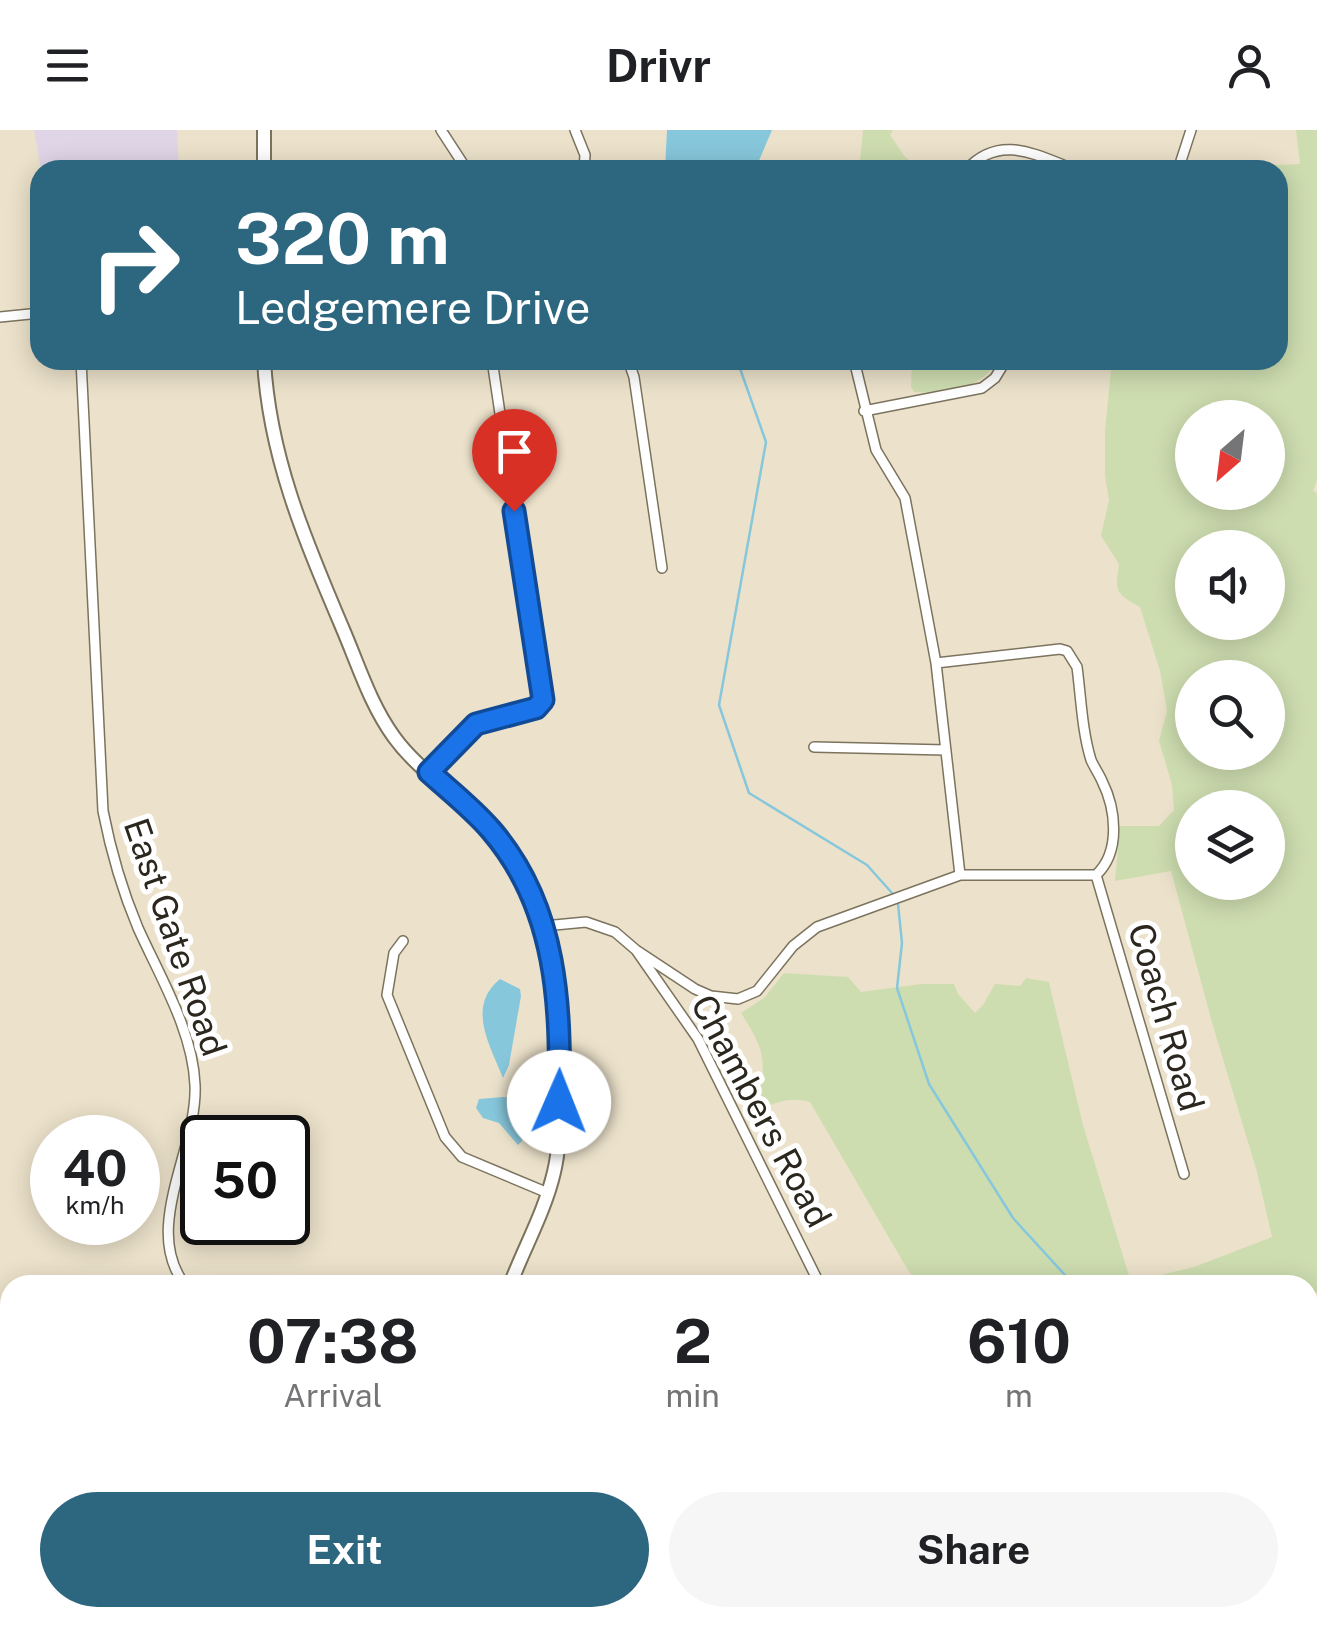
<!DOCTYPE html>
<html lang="en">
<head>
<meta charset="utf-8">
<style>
	body { margin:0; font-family:"Public Sans",sans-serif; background:#f6f6f6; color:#202124; height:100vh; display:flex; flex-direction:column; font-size:38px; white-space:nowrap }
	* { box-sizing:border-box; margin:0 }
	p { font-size:32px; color:#757577 }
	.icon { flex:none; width:55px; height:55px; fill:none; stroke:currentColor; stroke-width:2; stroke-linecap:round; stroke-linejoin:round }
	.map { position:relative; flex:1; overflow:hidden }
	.side { position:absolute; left:0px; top:1145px; width:1318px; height:352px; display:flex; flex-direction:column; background:#fff; border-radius:30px 30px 0 0; box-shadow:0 5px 25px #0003 }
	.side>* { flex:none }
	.banner { position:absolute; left:30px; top:30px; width:1258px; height:210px; border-radius:30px; box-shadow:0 5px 25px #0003; background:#2d667f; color:#fff; overflow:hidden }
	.needle { width:65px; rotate:208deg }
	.fabs { position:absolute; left:1175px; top:270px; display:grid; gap:20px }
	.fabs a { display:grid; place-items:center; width:110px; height:110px; border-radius:50%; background:#fff; box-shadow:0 5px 25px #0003; font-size:50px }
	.speed { position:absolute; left:30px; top:985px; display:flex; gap:20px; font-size:50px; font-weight:700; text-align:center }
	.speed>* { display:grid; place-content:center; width:130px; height:130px; border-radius:50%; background:#fff; box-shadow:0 5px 25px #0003; line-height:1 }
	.speed small { font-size:25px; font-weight:400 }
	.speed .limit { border:5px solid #111; border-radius:15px; background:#fff; color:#111 }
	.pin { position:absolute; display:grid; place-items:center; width:85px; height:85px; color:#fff; margin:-102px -42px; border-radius:50% 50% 50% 0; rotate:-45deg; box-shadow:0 0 10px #0007 }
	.pin .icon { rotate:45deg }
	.me { position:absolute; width:110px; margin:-55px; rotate:1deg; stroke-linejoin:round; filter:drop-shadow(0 0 8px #0008) }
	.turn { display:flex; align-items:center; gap:35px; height:210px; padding:0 40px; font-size:45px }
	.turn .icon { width:130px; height:130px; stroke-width:2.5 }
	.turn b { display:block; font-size:70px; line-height:85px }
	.eta { display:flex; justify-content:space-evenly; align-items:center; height:170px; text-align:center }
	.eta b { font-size:60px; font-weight:700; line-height:70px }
	.action { display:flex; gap:20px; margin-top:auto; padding:20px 40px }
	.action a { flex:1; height:115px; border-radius:60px; background:#2d667f; color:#fff; font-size:40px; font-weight:700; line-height:115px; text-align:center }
	.action a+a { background:#f6f6f6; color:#202124 }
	header { display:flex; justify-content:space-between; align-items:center; height:130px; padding:0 40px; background:#fff; font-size:45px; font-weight:700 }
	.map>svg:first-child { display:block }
	.education { fill:#e0d4e7 }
	.green { fill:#ceddb0; fill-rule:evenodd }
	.water { fill:#87c7dc }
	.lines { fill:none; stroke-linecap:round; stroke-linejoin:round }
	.stream { stroke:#87c7dc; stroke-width:2.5 }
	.street-casing { stroke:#7c735e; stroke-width:12 }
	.secondary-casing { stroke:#7c735e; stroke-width:16 }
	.street { stroke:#fff; stroke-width:9 }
	.secondary { stroke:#fff; stroke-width:12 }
	.route-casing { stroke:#114b97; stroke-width:25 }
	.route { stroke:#1a73e8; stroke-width:18 }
	.labels { text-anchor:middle; stroke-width:10; stroke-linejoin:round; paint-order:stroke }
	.street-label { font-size:35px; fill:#2b271e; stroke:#fff }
</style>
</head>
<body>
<header><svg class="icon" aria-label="menu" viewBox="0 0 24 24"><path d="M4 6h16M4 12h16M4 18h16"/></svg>Drivr<svg class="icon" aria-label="person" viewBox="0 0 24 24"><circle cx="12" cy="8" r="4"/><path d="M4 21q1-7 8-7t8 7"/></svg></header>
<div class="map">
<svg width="1317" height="1496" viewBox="0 0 1317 1496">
	<rect width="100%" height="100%" fill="#ece2cb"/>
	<path class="education" d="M 34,0 L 177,0 L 179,40 L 41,40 Z"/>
	<path class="green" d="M 863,0 L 893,0 L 890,5 L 905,27 L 922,40 L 859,40 Z
		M 1296,0 L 1317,0 L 1317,350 L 1313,361 L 1317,363 L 1317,1162 L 1308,1166 L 1308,1155 L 920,1155 L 909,1142 L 810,972 C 789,966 775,973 756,981 C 766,932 768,925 741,883 L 765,867 L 784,843 L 848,847 L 861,862 L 921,854 L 954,854 L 958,864 L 975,883 L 983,875 L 995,854 L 1020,856 L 1026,848 L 1049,852 L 1083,995 L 1131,1152 L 1194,1137 L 1272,1107 L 1257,1042 L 1213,896 L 1171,741 L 1115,751 L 1120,696 L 1159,696 L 1174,680 L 1172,655 L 1159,611 L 1167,581 L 1160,541 L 1140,477 C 1115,463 1115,462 1119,434 L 1101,406 L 1109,370 L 1105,346 L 1105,300 L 1112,230 L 1278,230 L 1278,40 L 1253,40 L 1254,36 L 1300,34 ZM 1192,288 L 1268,288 L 1268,362 L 1192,362 ZM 1192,418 L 1268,418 L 1268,492 L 1192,492 ZM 1192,548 L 1268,548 L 1268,622 L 1192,622 ZM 1192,678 L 1268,678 L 1268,752 L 1192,752 Z
		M 912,230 L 998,230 C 982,259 945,264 914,262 L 911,257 Z
		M 1308,1375 L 1317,1388 L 1317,1496 L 1290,1496 L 1279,1488 L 1308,1488 Z"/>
	<path class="water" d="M 667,0 L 772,0 L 755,40 L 665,40 Z
		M 500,849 L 520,859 L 521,866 L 509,935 L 503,948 C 490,915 466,877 500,849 Z
		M 503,967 L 541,971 L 538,989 L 523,999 L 522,1011 L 518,1015 L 499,993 L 483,988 L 476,978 L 479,969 Z
		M 1317,1204 L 1317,1388 L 1308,1375 L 1308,1212 Z"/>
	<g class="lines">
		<path class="stream" d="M 737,230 L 766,312 L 719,575 L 749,663 L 867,735 L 892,763
			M 898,774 L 902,813 L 897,858 L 929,954 L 1013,1088 L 1074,1155"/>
		<g class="street-casing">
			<path id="street" d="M 441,0 L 467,40
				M 575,0 L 585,25 L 584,40
				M 966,40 C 1000,3 1036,25 1076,40
				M 1178,40 L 1191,0
				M 0,187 L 40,183
				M 81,230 L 103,681 C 111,722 122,760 138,798 C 160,847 193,901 195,955 C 198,1019 141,1098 185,1155
				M 628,230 L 634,247 L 662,438
				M 854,230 L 876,320 L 905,368 L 936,533 L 960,745
				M 864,281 L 982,258 L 995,248 L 1006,230
				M 936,533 L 1060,519 L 1067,521 L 1077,537 C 1081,567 1082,601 1091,630 C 1094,637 1099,644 1102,651 C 1116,679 1121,722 1096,745
				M 814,617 L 946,620
				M 429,642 L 476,594 L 536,578 L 543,570 L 492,230
				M 1096,745 L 1184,1044
				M 544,796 L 586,792 L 615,802 L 636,820 L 698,909 L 820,1155
				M 403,811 L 394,823 L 387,865 L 445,1007 L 462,1027 L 548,1063
				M 636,820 L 695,859 L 711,866 L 738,869 L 757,861 L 793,816 L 817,797 L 960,745 L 1096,745
				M 220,1488 L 222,1496
				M 319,1488 L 321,1496
				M 693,1488 L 693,1496
				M 1044,1488 L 1053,1496"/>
		</g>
		<g class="secondary-casing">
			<path id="secondary" d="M 264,0 L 264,40
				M 264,230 C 269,326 305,410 342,497 C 358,534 370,574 394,607 C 422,646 468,669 497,708 C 554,785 560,858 560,952 C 559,982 561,1013 554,1042 C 545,1081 524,1118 510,1155
				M 541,1488 L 543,1496"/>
		</g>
		<use href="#street" class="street"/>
		<use href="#secondary" class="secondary"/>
	</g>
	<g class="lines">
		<g class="route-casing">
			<path id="route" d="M 514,381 L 543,570 L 536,578 L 476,594 L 429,642 C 450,661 473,679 491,700 C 558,778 561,876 559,972"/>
		</g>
		<use href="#route" class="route"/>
	</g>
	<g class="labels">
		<g class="street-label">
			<text transform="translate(175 807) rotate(71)" y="12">East Gate Road</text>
			<text transform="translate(1166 887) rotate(74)" y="12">Coach Road</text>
			<text transform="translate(761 981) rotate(62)" y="12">Chambers Road</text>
		</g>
	</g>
</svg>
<div class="fabs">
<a><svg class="needle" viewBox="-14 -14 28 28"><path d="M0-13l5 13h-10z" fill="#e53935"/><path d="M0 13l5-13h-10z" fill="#757577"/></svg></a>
<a><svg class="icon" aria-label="sound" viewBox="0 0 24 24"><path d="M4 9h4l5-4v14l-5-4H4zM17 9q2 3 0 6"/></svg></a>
<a><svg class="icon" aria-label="search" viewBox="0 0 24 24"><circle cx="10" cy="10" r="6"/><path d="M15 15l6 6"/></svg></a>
<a><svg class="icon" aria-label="layers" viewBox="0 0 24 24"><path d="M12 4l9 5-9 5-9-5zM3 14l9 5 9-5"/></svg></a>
</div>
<div class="speed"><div>40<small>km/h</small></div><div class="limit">50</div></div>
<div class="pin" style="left:514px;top:381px;background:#d93025"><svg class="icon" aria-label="arrive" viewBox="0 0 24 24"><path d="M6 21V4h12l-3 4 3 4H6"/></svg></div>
<svg class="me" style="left:559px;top:972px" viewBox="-20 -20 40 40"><circle r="19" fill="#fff"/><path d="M0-13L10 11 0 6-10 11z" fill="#1a73e8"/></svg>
<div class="banner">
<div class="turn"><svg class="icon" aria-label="right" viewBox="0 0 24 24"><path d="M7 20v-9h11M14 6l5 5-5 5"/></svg><div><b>320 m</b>Ledgemere Drive</div></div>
</div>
<section class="side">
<div class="eta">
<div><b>07:38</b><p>Arrival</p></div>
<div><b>2</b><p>min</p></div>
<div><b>610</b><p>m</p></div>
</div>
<div class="action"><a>Exit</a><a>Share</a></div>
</section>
</div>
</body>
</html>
